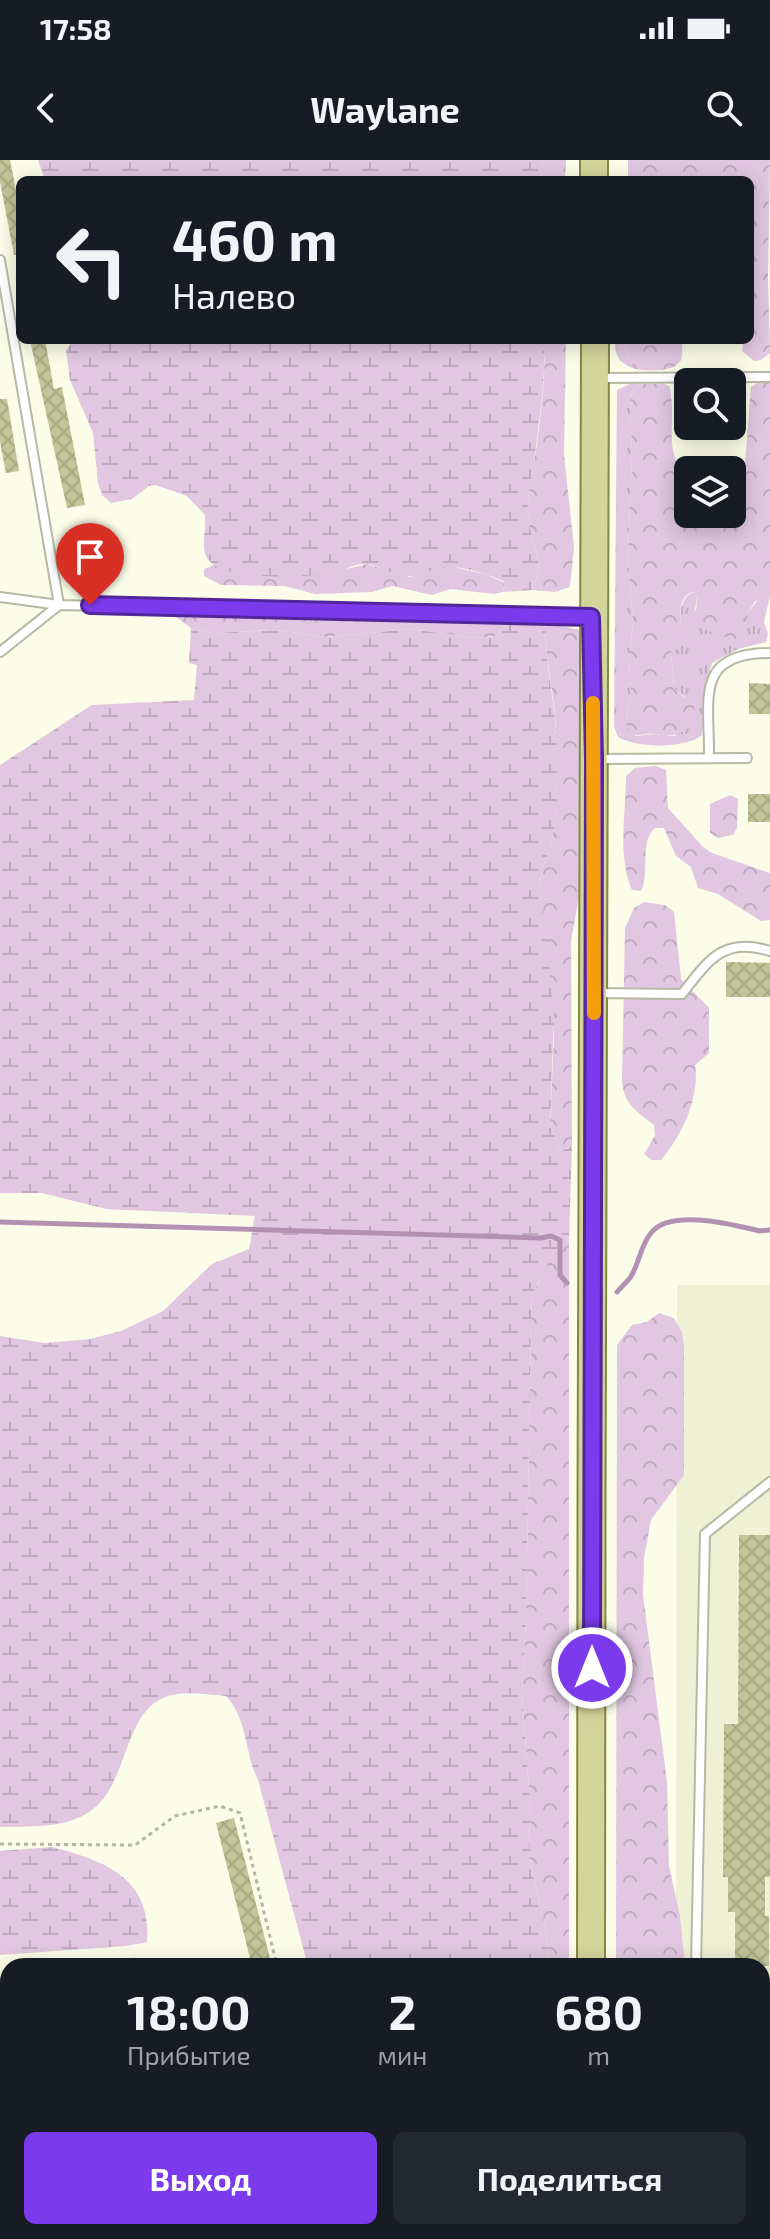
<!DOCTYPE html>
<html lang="ru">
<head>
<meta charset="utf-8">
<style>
	body { margin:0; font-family:"Exo 2",sans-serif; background:#242831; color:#f1f3f6; height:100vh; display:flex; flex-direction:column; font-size:30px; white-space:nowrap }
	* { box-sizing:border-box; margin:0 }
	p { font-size:26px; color:#9ea1a6 }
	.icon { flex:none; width:44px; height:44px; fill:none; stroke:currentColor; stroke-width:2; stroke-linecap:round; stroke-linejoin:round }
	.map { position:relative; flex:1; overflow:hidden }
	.side { position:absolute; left:0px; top:1798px; width:770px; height:282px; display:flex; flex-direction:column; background:#171b24; border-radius:24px 24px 0 0; box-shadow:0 4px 20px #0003 }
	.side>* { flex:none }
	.guide { position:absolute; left:16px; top:16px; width:738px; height:168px; border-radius:12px; box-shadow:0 4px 20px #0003; background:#171b24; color:#f1f3f6; overflow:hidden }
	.buttons { position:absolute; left:674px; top:208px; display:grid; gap:16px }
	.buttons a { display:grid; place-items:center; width:72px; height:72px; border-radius:12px; background:#171b24; box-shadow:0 4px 20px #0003; font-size:40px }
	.pin { position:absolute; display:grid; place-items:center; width:68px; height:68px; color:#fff; margin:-82px -34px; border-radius:50% 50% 50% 0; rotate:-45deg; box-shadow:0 0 8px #0007 }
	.pin .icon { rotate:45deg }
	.me { position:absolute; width:88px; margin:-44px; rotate:0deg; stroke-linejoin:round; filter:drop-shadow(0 0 6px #0008) }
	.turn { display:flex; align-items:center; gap:28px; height:168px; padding:0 24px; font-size:36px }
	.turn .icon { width:104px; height:104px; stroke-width:2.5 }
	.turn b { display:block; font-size:56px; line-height:68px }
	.eta { display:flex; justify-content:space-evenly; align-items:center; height:136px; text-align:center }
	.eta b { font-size:48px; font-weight:700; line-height:56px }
	.cta { display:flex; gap:16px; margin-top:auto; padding:16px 24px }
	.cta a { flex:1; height:92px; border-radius:12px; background:#7c3aed; color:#fff; font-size:32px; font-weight:700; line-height:92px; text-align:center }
	.cta a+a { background:#242831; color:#f1f3f6 }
	.status { display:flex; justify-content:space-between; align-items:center; height:56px; padding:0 40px; background:#171b24; direction:ltr }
	.status svg { height:22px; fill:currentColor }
	header { display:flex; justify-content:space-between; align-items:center; height:104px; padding:0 24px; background:#171b24; font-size:36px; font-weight:700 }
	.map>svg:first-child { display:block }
	.built { fill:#eff1d5 }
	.grass { fill:url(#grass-tufts) }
	.forest { fill:url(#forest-crowns); fill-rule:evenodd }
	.wetland { fill:url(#wetland-marsh) }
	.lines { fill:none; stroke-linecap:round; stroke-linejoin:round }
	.stream { stroke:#b291b2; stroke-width:5 }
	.building { fill:url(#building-cross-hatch) }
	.lane-casing { stroke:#b7b8a5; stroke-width:12 }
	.primary-casing { stroke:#858844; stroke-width:30 }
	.path { stroke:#b4b6a5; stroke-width:3; stroke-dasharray:4 4; stroke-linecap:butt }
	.lane { stroke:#fff; stroke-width:8 }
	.primary { stroke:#d3d69a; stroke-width:26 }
	.route-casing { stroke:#51269a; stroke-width:20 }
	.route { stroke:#7c3aed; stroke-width:14 }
	.slow { stroke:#f59e0b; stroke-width:14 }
</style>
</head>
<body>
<div class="status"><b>17:58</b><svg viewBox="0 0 49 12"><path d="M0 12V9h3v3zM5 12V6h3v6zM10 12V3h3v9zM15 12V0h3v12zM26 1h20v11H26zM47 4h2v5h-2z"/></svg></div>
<header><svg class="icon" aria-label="back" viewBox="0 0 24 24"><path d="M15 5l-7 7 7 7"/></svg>Waylane<svg class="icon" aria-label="search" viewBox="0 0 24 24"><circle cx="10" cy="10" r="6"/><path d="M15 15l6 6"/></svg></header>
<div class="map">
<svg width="770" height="2079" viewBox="0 0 770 2079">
	<defs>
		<pattern id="grass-tufts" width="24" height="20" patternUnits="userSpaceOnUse" patternTransform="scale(2)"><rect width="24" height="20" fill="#e1c7e1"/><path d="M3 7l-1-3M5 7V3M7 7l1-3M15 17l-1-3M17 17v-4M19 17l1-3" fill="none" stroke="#c1abc1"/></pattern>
		<pattern id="forest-crowns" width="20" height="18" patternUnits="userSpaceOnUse" patternTransform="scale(2)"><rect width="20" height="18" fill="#e1c7e1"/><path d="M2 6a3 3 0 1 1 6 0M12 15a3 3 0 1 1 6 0" fill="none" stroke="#c1abc1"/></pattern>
		<pattern id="wetland-marsh" width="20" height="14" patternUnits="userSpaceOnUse" patternTransform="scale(2)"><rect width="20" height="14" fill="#e1c7e1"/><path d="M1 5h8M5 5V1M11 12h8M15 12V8" fill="none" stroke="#c1abc1"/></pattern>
		<pattern id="building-cross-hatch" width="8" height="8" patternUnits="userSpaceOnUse" patternTransform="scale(2)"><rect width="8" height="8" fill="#c2c598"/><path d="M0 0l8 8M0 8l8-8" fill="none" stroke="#a7a983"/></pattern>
	</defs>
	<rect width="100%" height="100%" fill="#fbfde8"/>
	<path class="built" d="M 677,1125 L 770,1125 L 770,2079 L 675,2079 L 675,2072 L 762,2072 L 762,1806 L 676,1806 Z"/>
	<path class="grass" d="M 615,180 L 625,180 L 627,196 L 635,209 C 619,203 615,197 615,180 Z
		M 632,223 L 639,224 L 630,236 L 632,297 L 628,394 L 633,463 L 629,501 L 631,537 L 626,560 L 636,576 L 655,574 L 675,576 L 685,537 L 674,528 L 671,493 L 682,485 C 682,467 674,441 693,432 L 698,434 L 695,449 L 703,469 L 716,472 L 748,453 L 760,437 L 770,436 L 764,462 L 768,474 L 766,482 L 738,489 L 712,503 L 707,521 L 702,575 C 686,589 636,588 618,577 L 614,567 L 617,230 Z"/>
	<path class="forest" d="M 543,0 L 566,0 L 565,20 L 541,20 Z
		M 628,0 L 770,0 L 768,117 L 770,193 L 761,200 L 754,201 L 742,191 L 743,180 L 750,180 L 750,20 L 628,20 Z
		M 545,180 L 566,180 L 564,295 L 574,387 L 570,427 L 555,432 L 532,430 C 548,396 529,385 528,353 C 527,333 533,311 536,291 C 541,254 545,218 545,180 Z
		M 625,180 L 682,180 C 682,187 683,195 681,200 C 675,213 647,211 635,209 L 627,196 Z
		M 662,223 L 669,226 C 677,253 665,282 679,307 L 736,308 L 745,304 L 751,227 L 757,223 L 770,223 L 770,436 L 755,441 L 748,453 L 744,473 L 734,480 L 703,469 L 695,457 L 698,435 L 692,432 C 672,441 684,468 682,485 L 671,493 L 674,528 L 694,546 L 695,559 C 685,577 673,576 655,574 C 646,573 639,577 629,574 L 626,560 L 631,537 L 629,501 L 633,463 L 628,394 L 632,297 L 630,236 L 639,224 ZM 688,310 L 732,310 L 732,354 L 688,354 Z
		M 367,404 L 410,417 L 442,407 L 454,407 L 485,414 L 505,423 L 503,432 L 494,434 L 450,429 L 432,435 L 392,426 L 372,432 L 315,434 L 285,426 L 221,425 L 204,416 L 204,409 L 214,405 L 235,412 L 325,414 Z
		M 173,455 L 508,463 L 496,476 L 475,478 L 411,469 L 326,477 L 277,470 L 212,473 L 191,468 Z
		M 546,463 L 581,470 L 582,720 L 571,781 L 572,986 L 561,991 L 550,965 L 554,876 L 540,722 C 542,705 550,692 553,675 C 558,642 556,608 556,575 C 556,537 544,501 546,463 Z
		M 656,606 L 666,610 L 668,648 L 703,687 L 712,693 L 770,713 L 770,760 L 761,761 L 718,734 L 698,728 L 691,707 L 676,696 L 664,668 L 655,668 C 638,684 651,711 641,731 L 632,730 C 617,696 626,652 626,616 L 635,608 Z
		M 730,635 L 738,639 L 737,668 L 733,675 L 718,678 L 710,673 L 710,644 Z
		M 644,742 L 665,745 L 674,752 L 681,819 L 709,848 L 709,893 L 695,905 C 700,937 682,976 661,1000 L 652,1000 L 644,994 L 655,975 L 654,965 C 637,951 625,946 622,922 L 625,768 L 634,748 Z
		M 569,1078 L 569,1806 L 550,1806 L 545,1767 L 530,1700 L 529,1630 L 522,1532 L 526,1458 L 531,1161 L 532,1135 L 552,1094 Z
		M 659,1153 L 674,1158 L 682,1172 L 684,1188 L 684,1315 L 651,1360 L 644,1398 L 643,1435 L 667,1622 L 669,1706 L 680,1756 L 685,1806 L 616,1806 L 617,1185 L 632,1165 L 647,1162 Z
		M 612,2072 L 657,2072 L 656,2079 L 611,2079 Z"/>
	<path class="wetland" d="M 38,0 L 543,0 L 541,20 L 45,20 Z
		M 74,180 L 545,180 C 545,222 539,262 534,303 C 532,319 527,337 528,353 C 529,385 548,396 532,430 L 503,432 L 505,422 C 487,414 459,404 440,408 C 428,411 416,418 404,416 C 389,414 377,403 362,404 C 352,405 343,411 333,413 C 307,417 222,423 207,398 C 200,385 207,369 205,355 L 187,336 L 156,325 L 149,326 L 132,339 L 111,343 L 102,335 L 98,323 L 93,273 L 70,220 L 66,190 Z
		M 508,463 L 546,463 C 544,501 555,537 556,575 C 557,608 558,642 553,675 C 550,692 542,705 540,722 L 554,853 L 550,965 L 561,991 L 572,986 L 569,1078 L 552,1094 L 532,1135 L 531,1161 L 526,1458 L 522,1532 L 529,1630 L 530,1700 L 545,1767 L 550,1806 L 308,1806 L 258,1620 C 245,1594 247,1557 226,1536 C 207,1535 184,1530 165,1537 C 122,1554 129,1626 89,1652 C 64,1669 29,1666 0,1667 L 0,1176 L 45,1183 L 90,1179 L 121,1171 L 163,1151 L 212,1104 L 249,1089 L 255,1056 L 106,1049 L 42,1033 L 0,1033 L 0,605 L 92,545 L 194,540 L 197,505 L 189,503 L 191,468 L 212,473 L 277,470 L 326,477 L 411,469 L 475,478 L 496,476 Z
		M 52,1687 C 105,1701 152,1718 147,1782 L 126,1786 L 0,1795 L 0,1691 Z
		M 380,2072 L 539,2072 L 538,2079 L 382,2079 Z"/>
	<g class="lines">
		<path class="stream" d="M 0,1062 L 541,1078 L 551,1076 L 560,1080 L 560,1115 L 567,1123
			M 617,1132 C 621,1127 626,1123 630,1118 C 639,1105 640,1086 651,1073 C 670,1048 734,1065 760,1071 L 770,1070"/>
	</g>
	<path class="building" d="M 0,0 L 10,0 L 20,50 L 20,95 L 14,95 L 0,22 Z
		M 30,180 L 45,180 L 54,229 L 62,227 L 85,345 L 67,348 Z
		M 0,239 L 7,239 L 19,311 L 6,313 L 0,282 Z
		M 80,395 L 83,414 L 69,417 L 66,398 Z
		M 749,523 L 770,524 L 770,554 L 749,554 Z
		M 748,634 L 770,634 L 770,662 L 748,662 Z
		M 726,802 L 770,803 L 770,837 L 726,837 Z
		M 739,1375 L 770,1375 L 770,1717 L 765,1717 L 765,1756 L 769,1756 L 769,1806 L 735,1806 L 735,1752 L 728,1752 L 728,1717 L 723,1717 L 724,1564 L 738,1564 Z
		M 234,1658 L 272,1806 L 252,1806 L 216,1663 Z"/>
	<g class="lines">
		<g class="lane-casing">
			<path id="lane" d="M 0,100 L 59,445 L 0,437
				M 599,218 L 770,217
				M 0,492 L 59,445 L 591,457
				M 709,598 C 710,540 693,493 770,493
				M 598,599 L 747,598
				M 594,833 L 682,834 C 708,801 723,776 770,791
				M 696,1806 L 705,1374 L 770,1322
				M 762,1877 L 770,1877
				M 762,1967 L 770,1968"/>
		</g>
		<g class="primary-casing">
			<path id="primary" d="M 594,20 L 594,0
				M 591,1806 C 592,1264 591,722 595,180
				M 591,2079 L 591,2072"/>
		</g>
		<path class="path" d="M 0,1684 L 135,1685 L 175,1656 L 220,1646 L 240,1653 L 277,1806
			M 86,1806 L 135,1799
			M 0,1819 L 8,1818
			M 342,2072 L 343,2079"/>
		<use href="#lane" class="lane"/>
		<use href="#primary" class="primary"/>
	</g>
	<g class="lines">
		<g class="route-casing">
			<path id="route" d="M 90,445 L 591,457 L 594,599 L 592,1508"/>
		</g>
		<use href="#route" class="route"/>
		<path class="slow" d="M 593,543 L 594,853"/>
	</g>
</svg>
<div class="buttons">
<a><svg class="icon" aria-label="search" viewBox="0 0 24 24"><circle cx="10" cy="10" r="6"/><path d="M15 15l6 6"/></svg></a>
<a><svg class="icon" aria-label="layers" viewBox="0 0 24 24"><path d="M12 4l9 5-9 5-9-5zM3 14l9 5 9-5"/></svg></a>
</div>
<div class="pin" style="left:90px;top:445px;background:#d93025"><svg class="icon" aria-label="arrive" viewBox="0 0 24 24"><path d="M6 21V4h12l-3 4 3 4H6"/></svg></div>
<svg class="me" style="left:592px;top:1508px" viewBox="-20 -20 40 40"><circle r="17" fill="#7c3aed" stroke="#fff" stroke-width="3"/><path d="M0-11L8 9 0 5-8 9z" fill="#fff"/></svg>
<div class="guide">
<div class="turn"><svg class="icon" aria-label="left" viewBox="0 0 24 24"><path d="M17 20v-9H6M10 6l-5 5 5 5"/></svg><div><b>460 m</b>Налево</div></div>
</div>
<section class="side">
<div class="eta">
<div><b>18:00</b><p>Прибытие</p></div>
<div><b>2</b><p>мин</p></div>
<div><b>680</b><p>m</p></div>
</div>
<div class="cta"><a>Выход</a><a>Поделиться</a></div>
</section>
</div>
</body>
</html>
